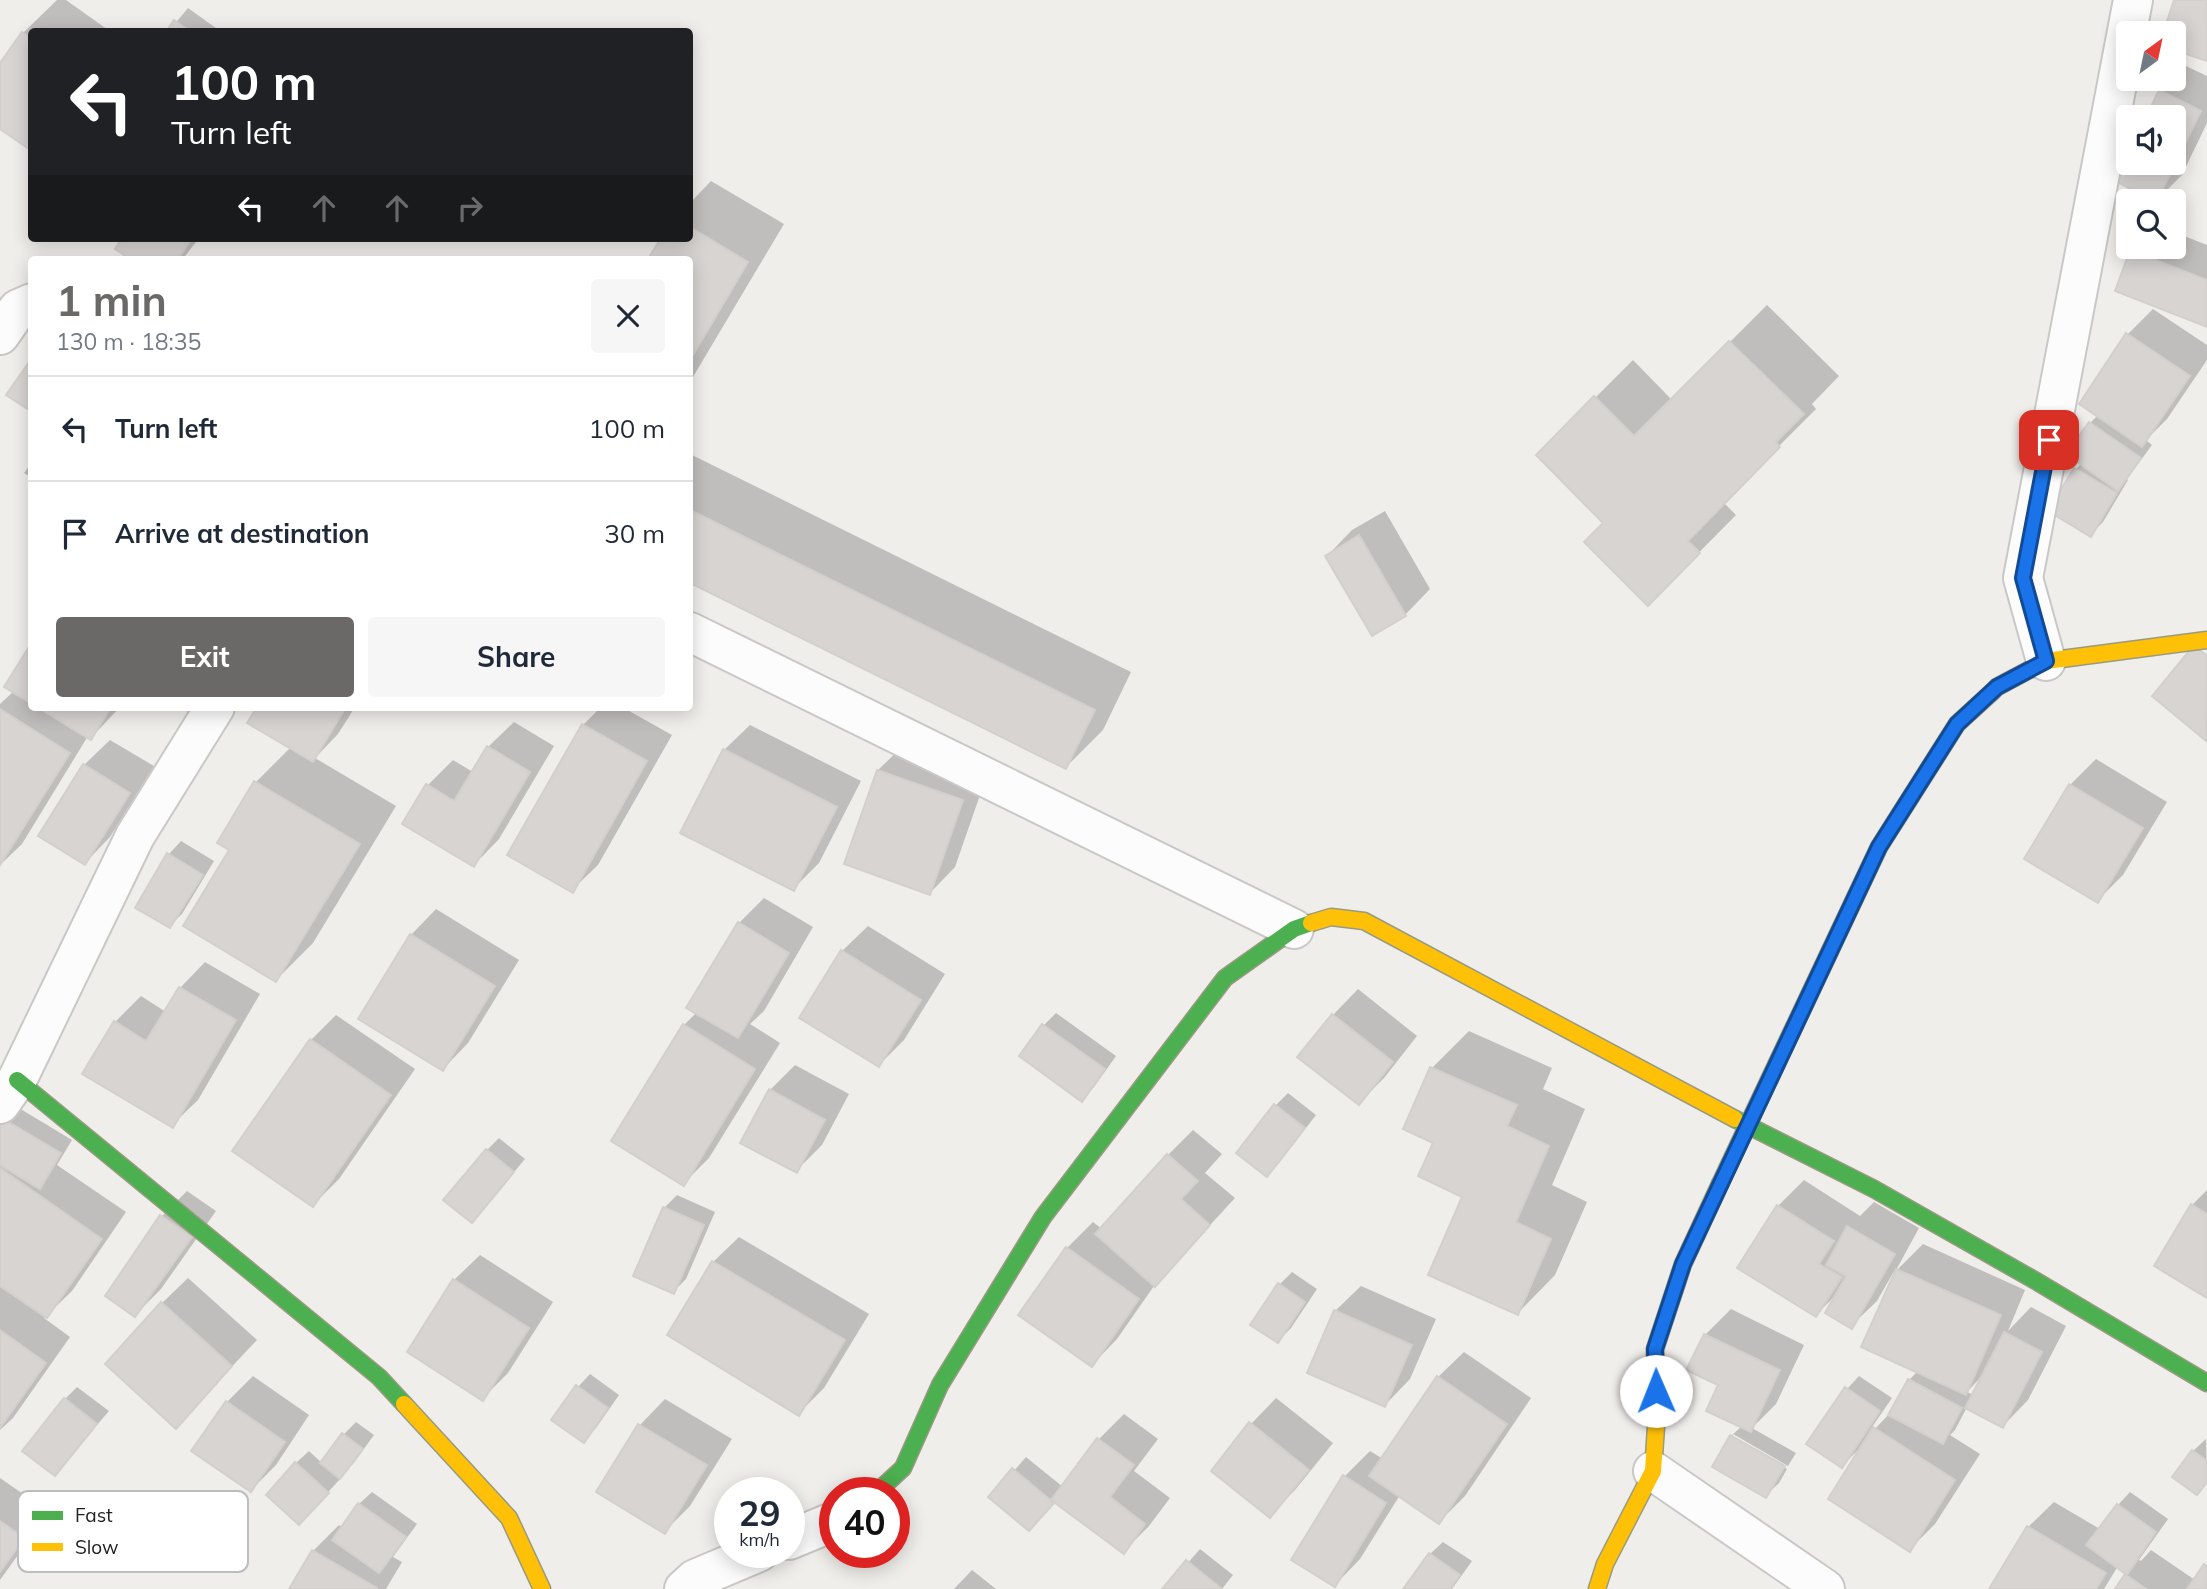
<!DOCTYPE html>
<html lang="en">
<head>
<meta charset="utf-8">
<style>
	body { margin:0; font-family:Mulish,sans-serif; background:#f6f6f7; color:#1f2937; height:100vh; display:flex; flex-direction:column; font-size:26px; white-space:nowrap }
	* { box-sizing:border-box; margin:0 }
	p { font-size:23px; color:#747a83 }
	.icon { flex:none; width:38px; height:38px; fill:none; stroke:currentColor; stroke-width:2; stroke-linecap:round; stroke-linejoin:round }
	.map { position:relative; flex:1; overflow:hidden }
	.details { position:absolute; left:28px; top:256px; width:665px; height:455px; display:flex; flex-direction:column; background:#fff; border-radius:7px; box-shadow:0 4px 18px #0003 }
	.details>* { flex:none }
	.hud { position:absolute; left:28px; top:28px; width:665px; height:214px; border-radius:7px; box-shadow:0 4px 18px #0003; background:#202124; color:#fff; overflow:hidden }
	.needle { width:46px; rotate:33deg }
	.buttons { position:absolute; left:2116px; top:21px; display:grid; gap:14px }
	.buttons a { display:grid; place-items:center; width:70px; height:70px; border-radius:7px; background:#fff; box-shadow:0 4px 18px #0003; font-size:35px }
	.speed { position:absolute; left:714px; top:1477px; display:flex; gap:14px; font-size:35px; font-weight:700; text-align:center }
	.speed>* { display:grid; place-content:center; width:91px; height:91px; border-radius:50%; background:#fff; box-shadow:0 4px 18px #0003; line-height:1 }
	.speed small { font-size:18px; font-weight:400 }
	.speed .limit { border:10px solid #d22; background:#fff; color:#111 }
	.pin { position:absolute; display:grid; place-items:center; width:60px; height:60px; color:#fff; margin:-30px; border-radius:14px; box-shadow:0 4px 10px #0006 }
	.me { position:absolute; width:77px; margin:-38px; rotate:359deg; stroke-linejoin:round; filter:drop-shadow(0 0 5px #0008) }
	.turn { display:flex; align-items:center; gap:24px; height:147px; padding:0 28px; font-size:32px }
	.turn .icon { width:91px; height:91px; stroke-width:2.5 }
	.turn b { display:block; font-size:49px; line-height:60px }
	.lanes { display:flex; align-items:center; height:66px; padding:0 28px; background:#0003; justify-content:center; gap:35px; direction:ltr }
	.lanes .off { opacity:.35 }
	.round { display:grid; place-items:center; flex:none; width:74px; height:74px; border-radius:7px; background:#f6f6f7 }
	.headline { display:flex; align-items:center; justify-content:space-between; height:119px; padding:0 28px }
	h1 { font-size:42px; font-weight:700; line-height:52px; color:#6a6968 }
	.cta { display:flex; gap:14px; margin-top:auto; padding:14px 28px }
	.cta a { flex:1; height:80px; border-radius:7px; background:#6a6968; color:#fff; font-size:28px; font-weight:700; line-height:80px; text-align:center }
	.cta a+a { background:#f6f6f7; color:#1f2937 }
	ul { padding:0; list-style:none }
	li { display:flex; align-items:center; gap:21px; height:105px; padding:0 28px; border-top:2px solid #e0e1e3 }
	li div { flex:1 }
	li b { display:block; font-size:26px }
	li em { font-style:normal }
	.map>svg:first-child { display:block }
	.shadow { fill:#0003; fill-rule:evenodd }
	.building { fill:#d7d4d2; stroke:#d3d0cc; stroke-width:2 }
	.lines { fill:none; stroke-linecap:round; stroke-linejoin:round }
	.street-casing { stroke:#c9c8c7; stroke-width:42 }
	.fast-casing { stroke:#999a82; stroke-width:19 }
	.slow-casing { stroke:#999a82; stroke-width:19 }
	.street { stroke:#fdfcfc; stroke-width:38 }
	.fast { stroke:#4caf50; stroke-width:16 }
	.slow { stroke:#ffc107; stroke-width:16 }
	.route-casing { stroke:#114b97; stroke-width:18 }
	.route { stroke:#1a73e8; stroke-width:12 }
	.key { fill:#fff; stroke:#bdbdbd; stroke-width:2 }
	.key-label { font-size:19px; fill:#222 }
</style>
</head>
<body>
<div class="map">
<svg width="2207" height="1589" viewBox="0 0 2207 1589">
	<rect width="100%" height="100%" fill="#f0eeeb"/>
	<path class="shadow" d="M 57,0 L 66,0 L 111,32 L 32,32 L 32,149 L 0,127 L 0,66 L 23,33 Z
		M 188,8 L 220,31 L 220,32 L 168,32 Z
		M 2186,66 L 2207,76 L 2207,123 L 2182,175 L 2157,200 L 2117,180 L 2128,158 L 2128,163 L 2174,163 L 2174,117 L 2148,117 L 2160,91 Z
		M 711,181 L 784,224 L 690,382 L 690,259 L 650,259 L 663,238 L 690,238 L 690,203 Z
		M 2174,232 L 2207,245 L 2207,325 L 2132,251 L 2136,247 L 2174,247 Z
		M 125,238 L 199,238 L 183,259 L 133,259 Z
		M 1767,305 L 1839,376 L 1812,404 L 1816,409 L 1723,502 L 1736,515 L 1648,604 L 1605,523 L 1538,455 L 1633,360 L 1672,400 Z
		M 2153,309 L 2207,345 L 2207,360 L 2167,419 L 2146,440 L 2152,445 L 2127,479 L 2128,480 L 2103,522 L 2091,534 L 2076,469 L 2082,463 L 2090,423 L 2098,415 L 2127,335 Z
		M 690,454 L 1131,672 L 1103,730 L 1066,767 L 690,581 Z
		M 32,462 L 32,478 L 24,473 Z
		M 1385,511 L 1430,589 L 1405,615 L 1327,556 L 1352,530 Z
		M 2207,635 L 2207,737 L 2206,739 Z
		M 32,645 L 32,707 L 120,707 L 91,738 L 88,736 L 22,844 L 0,865 L 0,704 L 14,691 Z
		M 259,707 L 355,707 L 338,734 L 315,758 L 396,806 L 313,943 L 276,980 L 231,850 L 219,843 L 256,782 L 291,747 Z
		M 601,707 L 622,707 L 672,735 L 598,865 L 572,890 L 583,725 Z
		M 514,722 L 554,746 L 499,839 L 474,865 L 428,785 L 453,760 L 473,772 L 488,747 Z
		M 750,725 L 861,781 L 819,863 L 793,889 L 724,750 Z
		M 110,740 L 154,766 L 110,837 L 85,863 L 84,765 Z
		M 904,745 L 987,775 L 955,867 L 930,893 L 846,863 L 878,770 Z
		M 2096,759 L 2167,802 L 2123,875 L 2097,901 L 2070,785 Z
		M 181,841 L 214,861 L 182,914 L 169,926 L 137,907 L 169,854 Z
		M 764,898 L 813,927 L 764,1011 L 750,1024 L 780,1043 L 709,1158 L 683,1184 L 684,1025 L 697,1012 L 739,923 Z
		M 436,909 L 519,960 L 468,1043 L 443,1069 L 411,935 Z
		M 868,926 L 945,974 L 904,1040 L 879,1065 L 842,951 Z
		M 205,962 L 260,994 L 198,1100 L 172,1125 L 115,1022 L 141,996 L 166,1012 L 180,988 Z
		M 1358,989 L 1417,1036 L 1384,1078 L 1359,1103 L 1333,1015 Z
		M 1056,1013 L 1116,1056 L 1094,1087 L 1082,1100 L 1044,1025 Z
		M 336,1015 L 415,1069 L 339,1179 L 313,1205 L 311,1040 Z
		M 1469,1031 L 1552,1068 L 1543,1089 L 1585,1109 L 1552,1185 L 1587,1202 L 1555,1275 L 1518,1313 L 1465,1196 L 1435,1142 L 1432,1068 Z
		M 795,1065 L 849,1094 L 822,1145 L 796,1171 L 770,1090 Z
		M 1288,1093 L 1316,1115 L 1279,1163 L 1266,1175 L 1238,1153 L 1276,1105 Z
		M 9,1102 L 72,1140 L 57,1165 L 126,1212 L 72,1291 L 44,1318 L 70,1337 L 13,1418 L 0,1430 L 0,1111 Z
		M 1193,1130 L 1222,1154 L 1205,1173 L 1235,1198 L 1154,1286 L 1117,1339 L 1092,1365 L 1020,1314 L 1067,1248 L 1093,1222 L 1102,1229 L 1168,1155 Z
		M 499,1138 L 525,1159 L 484,1208 L 487,1150 Z
		M 1804,1180 L 1860,1216 L 1874,1202 L 1919,1228 L 1895,1272 L 1923,1244 L 2025,1290 L 2008,1331 L 2031,1307 L 2066,1326 L 2028,1400 L 2003,1426 L 1967,1407 L 1955,1430 L 1950,1435 L 1980,1454 L 1935,1524 L 1910,1549 L 1860,1448 L 1842,1466 L 1847,1389 L 1859,1376 L 1892,1398 L 1870,1430 L 1872,1432 L 1893,1410 L 1909,1380 L 1918,1371 L 1895,1275 L 1893,1273 L 1877,1301 L 1851,1326 L 1836,1295 L 1816,1315 L 1740,1268 L 1778,1206 ZM 1982,1376 L 1974,1395 L 1967,1392 Z
		M 2207,1190 L 2207,1296 L 2192,1205 Z
		M 187,1191 L 216,1211 L 161,1289 L 135,1315 L 161,1217 Z
		M 677,1195 L 715,1212 L 686,1279 L 673,1292 L 664,1208 Z
		M 739,1237 L 869,1314 L 824,1388 L 799,1413 L 713,1262 Z
		M 480,1255 L 553,1302 L 508,1373 L 482,1399 L 454,1280 Z
		M 1292,1272 L 1317,1289 L 1291,1328 L 1278,1341 L 1280,1284 Z
		M 188,1278 L 257,1340 L 176,1426 L 162,1303 Z
		M 1361,1286 L 1436,1319 L 1410,1379 L 1385,1405 L 1335,1311 Z
		M 1731,1309 L 1804,1345 L 1776,1404 L 1752,1428 L 1796,1453 L 1788,1466 L 1733,1434 L 1733,1438 L 1787,1469 L 1779,1483 L 1766,1495 L 1715,1466 L 1731,1436 L 1742,1426 L 1709,1410 L 1720,1384 L 1688,1369 L 1705,1335 Z
		M 1464,1352 L 1531,1398 L 1465,1496 L 1439,1522 L 1400,1495 L 1360,1559 L 1335,1585 L 1344,1477 L 1370,1451 L 1383,1459 L 1438,1377 Z
		M 590,1374 L 619,1395 L 596,1428 L 583,1440 L 578,1387 Z
		M 253,1376 L 309,1415 L 276,1465 L 251,1490 L 227,1402 Z
		M 77,1387 L 109,1411 L 55,1474 L 65,1399 Z
		M 1276,1398 L 1333,1443 L 1295,1490 L 1270,1515 L 1251,1424 Z
		M 665,1399 L 732,1439 L 690,1506 L 665,1531 L 598,1491 L 640,1425 Z
		M 1124,1414 L 1158,1439 L 1134,1471 L 1170,1498 L 1149,1526 L 1124,1551 L 1055,1501 L 1042,1517 L 991,1497 L 1026,1457 L 1063,1487 L 1099,1439 Z
		M 356,1422 L 374,1435 L 353,1464 L 338,1478 L 340,1479 L 312,1510 L 296,1463 L 309,1451 L 322,1463 L 344,1434 Z
		M 2206,1439 L 2207,1483 L 2197,1493 L 2193,1451 Z
		M 0,1478 L 49,1512 L 0,1580 Z
		M 372,1492 L 417,1524 L 393,1557 L 402,1562 L 386,1589 L 291,1589 L 313,1551 L 339,1525 L 343,1528 L 359,1504 Z
		M 2130,1492 L 2168,1519 L 2139,1560 L 2141,1561 L 2151,1550 L 2195,1580 L 2207,1564 L 2207,1589 L 2117,1589 L 2128,1573 L 2118,1566 L 2104,1589 L 1991,1589 L 2028,1527 L 2054,1502 L 2100,1529 L 2118,1505 Z
		M 1443,1542 L 1472,1561 L 1452,1589 L 1406,1589 L 1430,1554 Z
		M 1200,1549 L 1233,1575 L 1222,1589 L 1165,1589 Z
		M 972,1570 L 996,1589 L 954,1589 Z"/>
	<path class="building" d="M 2174,0 L 2207,0 L 2207,61 L 2174,50 L 2174,33 L 2163,33 Z
		M 174,20 L 191,32 L 166,32 Z
		M 22,32 L 32,39 L 32,151 L 0,129 L 0,63 Z
		M 2159,90 L 2201,111 L 2157,201 L 2155,201 L 2115,181 L 2128,154 L 2128,163 L 2174,163 L 2174,117 L 2146,117 Z
		M 690,227 L 748,262 L 690,360 L 690,259 L 648,259 L 661,238 L 690,238 Z
		M 122,238 L 192,238 L 178,259 L 130,259 L 115,249 Z
		M 2130,250 L 2207,280 L 2207,327 L 2115,291 Z
		M 2126,333 L 2190,376 L 2142,447 L 2079,404 Z
		M 1729,341 L 1804,414 L 1776,442 L 1780,447 L 1688,541 L 1700,553 L 1648,606 L 1584,542 L 1603,523 L 1536,455 L 1594,396 L 1634,436 Z
		M 32,358 L 32,412 L 6,395 Z
		M 2089,422 L 2141,458 L 2118,491 L 2066,454 Z
		M 2074,468 L 2117,493 L 2091,537 L 2048,511 Z
		M 690,510 L 1095,710 L 1066,769 L 690,583 Z
		M 1359,535 L 1406,616 L 1372,636 L 1325,556 Z
		M 32,642 L 32,704 L 4,687 Z
		M 2194,645 L 2207,656 L 2206,741 L 2152,696 Z
		M 37,707 L 111,707 L 91,740 Z
		M 257,707 L 346,707 L 313,762 L 247,723 Z
		M 0,709 L 70,753 L 0,865 Z
		M 582,724 L 647,761 L 573,893 L 507,855 Z
		M 487,746 L 530,772 L 474,867 L 402,824 L 426,784 L 454,801 Z
		M 723,749 L 837,807 L 794,891 L 680,833 Z
		M 83,764 L 130,793 L 85,865 L 38,836 Z
		M 877,770 L 963,800 L 930,895 L 844,864 Z
		M 254,781 L 360,844 L 276,982 L 183,926 L 229,850 L 217,843 Z
		M 2069,784 L 2143,828 L 2098,903 L 2024,859 Z
		M 167,853 L 203,875 L 170,928 L 135,908 Z
		M 738,922 L 789,953 L 738,1038 L 686,1008 Z
		M 410,934 L 495,986 L 443,1071 L 358,1019 Z
		M 841,950 L 921,1000 L 879,1067 L 799,1018 Z
		M 179,987 L 236,1020 L 173,1128 L 82,1074 L 114,1021 L 146,1041 Z
		M 1332,1014 L 1393,1062 L 1359,1105 L 1297,1057 Z
		M 683,1024 L 755,1069 L 684,1186 L 611,1141 Z
		M 1042,1024 L 1105,1069 L 1082,1102 L 1019,1056 Z
		M 310,1039 L 391,1095 L 313,1207 L 232,1151 Z
		M 1430,1067 L 1517,1105 L 1507,1126 L 1549,1146 L 1516,1222 L 1551,1239 L 1518,1315 L 1428,1275 L 1462,1197 L 1418,1176 L 1433,1143 L 1403,1129 Z
		M 769,1089 L 825,1120 L 797,1173 L 740,1143 Z
		M 1274,1104 L 1305,1128 L 1267,1177 L 1236,1153 Z
		M 0,1117 L 61,1153 L 40,1189 L 0,1165 Z
		M 486,1149 L 514,1172 L 472,1223 L 443,1200 Z
		M 1167,1154 L 1198,1181 L 1181,1199 L 1210,1225 L 1155,1287 L 1095,1234 Z
		M 0,1168 L 102,1239 L 47,1318 L 0,1286 Z
		M 2191,1204 L 2207,1214 L 2207,1298 L 2154,1266 Z
		M 1777,1205 L 1834,1241 L 1819,1264 L 1842,1277 L 1816,1317 L 1737,1268 Z
		M 663,1207 L 704,1225 L 674,1294 L 633,1276 Z
		M 160,1215 L 192,1237 L 135,1317 L 105,1296 Z
		M 1847,1226 L 1895,1254 L 1852,1329 L 1825,1313 L 1846,1276 L 1826,1265 Z
		M 1066,1247 L 1139,1299 L 1092,1367 L 1018,1315 Z
		M 712,1261 L 845,1340 L 799,1416 L 667,1335 Z
		M 1896,1269 L 2001,1315 L 1966,1395 L 1861,1347 Z
		M 453,1279 L 529,1328 L 483,1401 L 407,1352 Z
		M 1278,1283 L 1305,1302 L 1278,1343 L 1250,1325 Z
		M 161,1302 L 232,1366 L 176,1429 L 105,1364 Z
		M 1334,1310 L 1412,1345 L 1385,1407 L 1307,1373 Z
		M 0,1330 L 46,1363 L 0,1428 Z
		M 2004,1332 L 2042,1352 L 2003,1428 L 1965,1408 Z
		M 1704,1334 L 1780,1370 L 1751,1432 L 1706,1411 L 1718,1385 L 1686,1370 Z
		M 1437,1376 L 1507,1424 L 1439,1524 L 1369,1476 Z
		M 1908,1379 L 1962,1408 L 1943,1444 L 1888,1415 Z
		M 576,1385 L 608,1408 L 584,1443 L 551,1420 Z
		M 1845,1387 L 1880,1411 L 1842,1468 L 1806,1444 Z
		M 64,1398 L 97,1424 L 55,1476 L 22,1451 Z
		M 226,1401 L 285,1442 L 251,1492 L 191,1451 Z
		M 1249,1422 L 1309,1470 L 1270,1518 L 1211,1471 Z
		M 638,1424 L 707,1465 L 665,1534 L 596,1492 Z
		M 1873,1427 L 1955,1480 L 1910,1552 L 1828,1499 Z
		M 342,1433 L 363,1449 L 340,1479 L 320,1463 Z
		M 1730,1435 L 1785,1466 L 1766,1498 L 1712,1467 Z
		M 1097,1438 L 1134,1465 L 1110,1497 L 1145,1524 L 1124,1554 L 1051,1500 Z
		M 2192,1450 L 2207,1461 L 2207,1482 L 2197,1495 L 2172,1477 Z
		M 295,1462 L 329,1493 L 299,1525 L 266,1495 Z
		M 1012,1468 L 1054,1503 L 1029,1531 L 988,1497 Z
		M 1343,1475 L 1386,1503 L 1335,1587 L 1291,1560 Z
		M 358,1503 L 406,1537 L 379,1573 L 332,1540 Z
		M 2117,1504 L 2156,1532 L 2127,1575 L 2086,1545 Z
		M 0,1521 L 24,1538 L 0,1572 Z
		M 2027,1526 L 2106,1573 L 2096,1589 L 1989,1589 Z
		M 312,1550 L 377,1588 L 377,1589 L 289,1589 Z
		M 1429,1553 L 1460,1575 L 1450,1589 L 1403,1589 Z
		M 1186,1560 L 1222,1589 L 1162,1589 Z
		M 2204,1564 L 2207,1566 L 2207,1589 L 2187,1589 Z
		M 2125,1574 L 2146,1589 L 2115,1589 Z"/>
	<g class="lines">
		<g class="street-casing">
			<path id="street" d="M 0,335 L 18,309 L 32,303
				M 690,632 L 1294,929
				M 2046,661 L 2023,578 L 2133,0
				M 0,1104 L 17,1080 L 135,836 L 215,707
				M 1653,1471 L 1825,1589
				M 789,1540 L 835,1521
				M 684,1589 L 695,1579 L 759,1552"/>
		</g>
		<g class="fast-casing">
			<path id="fast" d="M 17,1080 L 379,1377 L 404,1404
				M 1735,1119 L 1874,1189 L 2036,1281 L 2207,1383
				M 1720,1184 L 1879,847 L 1957,724 L 1992,692
				M 876,1493 L 903,1468 L 940,1385 L 1043,1217 L 1225,978 L 1294,929 L 1311,923"/>
		</g>
		<g class="slow-casing">
			<path id="slow" d="M 1992,692 L 1997,687 L 2046,661 L 2207,640
				M 1311,923 L 1331,917 L 1364,921 L 1735,1119
				M 404,1404 L 509,1518 L 542,1589
				M 1597,1589 L 1605,1564 L 1653,1471 L 1657,1412 L 1655,1349 L 1683,1264 L 1720,1184"/>
		</g>
		<use href="#street" class="street"/>
		<use href="#fast" class="fast"/>
		<use href="#slow" class="slow"/>
	</g>
	<g class="lines">
		<g class="route-casing">
			<path id="route" d="M 1656,1391 L 1655,1349 L 1683,1264 L 1879,847 L 1957,724 L 1997,687 L 2046,661 L 2023,578 L 2049,440"/>
		</g>
		<use href="#route" class="route"/>
	</g>
	<rect x="18" y="1491" width="230" height="81" rx="10" class="key"/>
	<rect x="32" y="1511" width="31" height="9" fill="#4caf50"/>
	<rect x="32" y="1543" width="31" height="8" fill="#ffc107"/>
	<g class="key-label">
		<text x="75" y="1522">Fast</text>
		<text x="75" y="1554">Slow</text>
	</g>
</svg>
<div class="buttons">
<a><svg class="needle" viewBox="-14 -14 28 28"><path d="M0-13l5 13h-10z" fill="#e53935"/><path d="M0 13l5-13h-10z" fill="#747a83"/></svg></a>
<a><svg class="icon" aria-label="sound" viewBox="0 0 24 24"><path d="M4 9h4l5-4v14l-5-4H4zM17 9q2 3 0 6"/></svg></a>
<a><svg class="icon" aria-label="search" viewBox="0 0 24 24"><circle cx="10" cy="10" r="6"/><path d="M15 15l6 6"/></svg></a>
</div>
<div class="speed"><div>29<small>km/h</small></div><div class="limit">40</div></div>
<div class="pin" style="left:2049px;top:440px;background:#d93025"><svg class="icon" aria-label="arrive" viewBox="0 0 24 24"><path d="M6 21V4h12l-3 4 3 4H6"/></svg></div>
<svg class="me" style="left:1656px;top:1391px" viewBox="-20 -20 40 40"><circle r="19" fill="#fff"/><path d="M0-13L10 11 0 6-10 11z" fill="#1a73e8"/></svg>
<div class="hud">
<div class="turn"><svg class="icon" aria-label="left" viewBox="0 0 24 24"><path d="M17 20v-9H6M10 6l-5 5 5 5"/></svg><div><b>100 m</b>Turn left</div></div>
<div class="lanes"><svg class="icon" aria-label="left" viewBox="0 0 24 24"><path d="M17 20v-9H6M10 6l-5 5 5 5"/></svg><svg class="icon off" aria-label="ahead" viewBox="0 0 24 24"><path d="M12 20V5M6 11l6-6 6 6"/></svg><svg class="icon off" aria-label="ahead" viewBox="0 0 24 24"><path d="M12 20V5M6 11l6-6 6 6"/></svg><svg class="icon off" aria-label="right" viewBox="0 0 24 24"><path d="M7 20v-9h11M14 6l5 5-5 5"/></svg></div>
</div>
<section class="details">
<div class="headline"><div><h1>1 min</h1><p>130 m · 18:35</p></div><a class="round"><svg class="icon" aria-label="close" viewBox="0 0 24 24"><path d="M6 6l12 12M18 6L6 18"/></svg></a></div>
<ul>
<li><svg class="icon" aria-label="left" viewBox="0 0 24 24"><path d="M17 20v-9H6M10 6l-5 5 5 5"/></svg><div><b>Turn left</b></div><em>100 m</em></li>
<li><svg class="icon" aria-label="arrive" viewBox="0 0 24 24"><path d="M6 21V4h12l-3 4 3 4H6"/></svg><div><b>Arrive at destination</b></div><em>30 m</em></li>
</ul>
<div class="cta"><a>Exit</a><a>Share</a></div>
</section>
</div>
</body>
</html>
